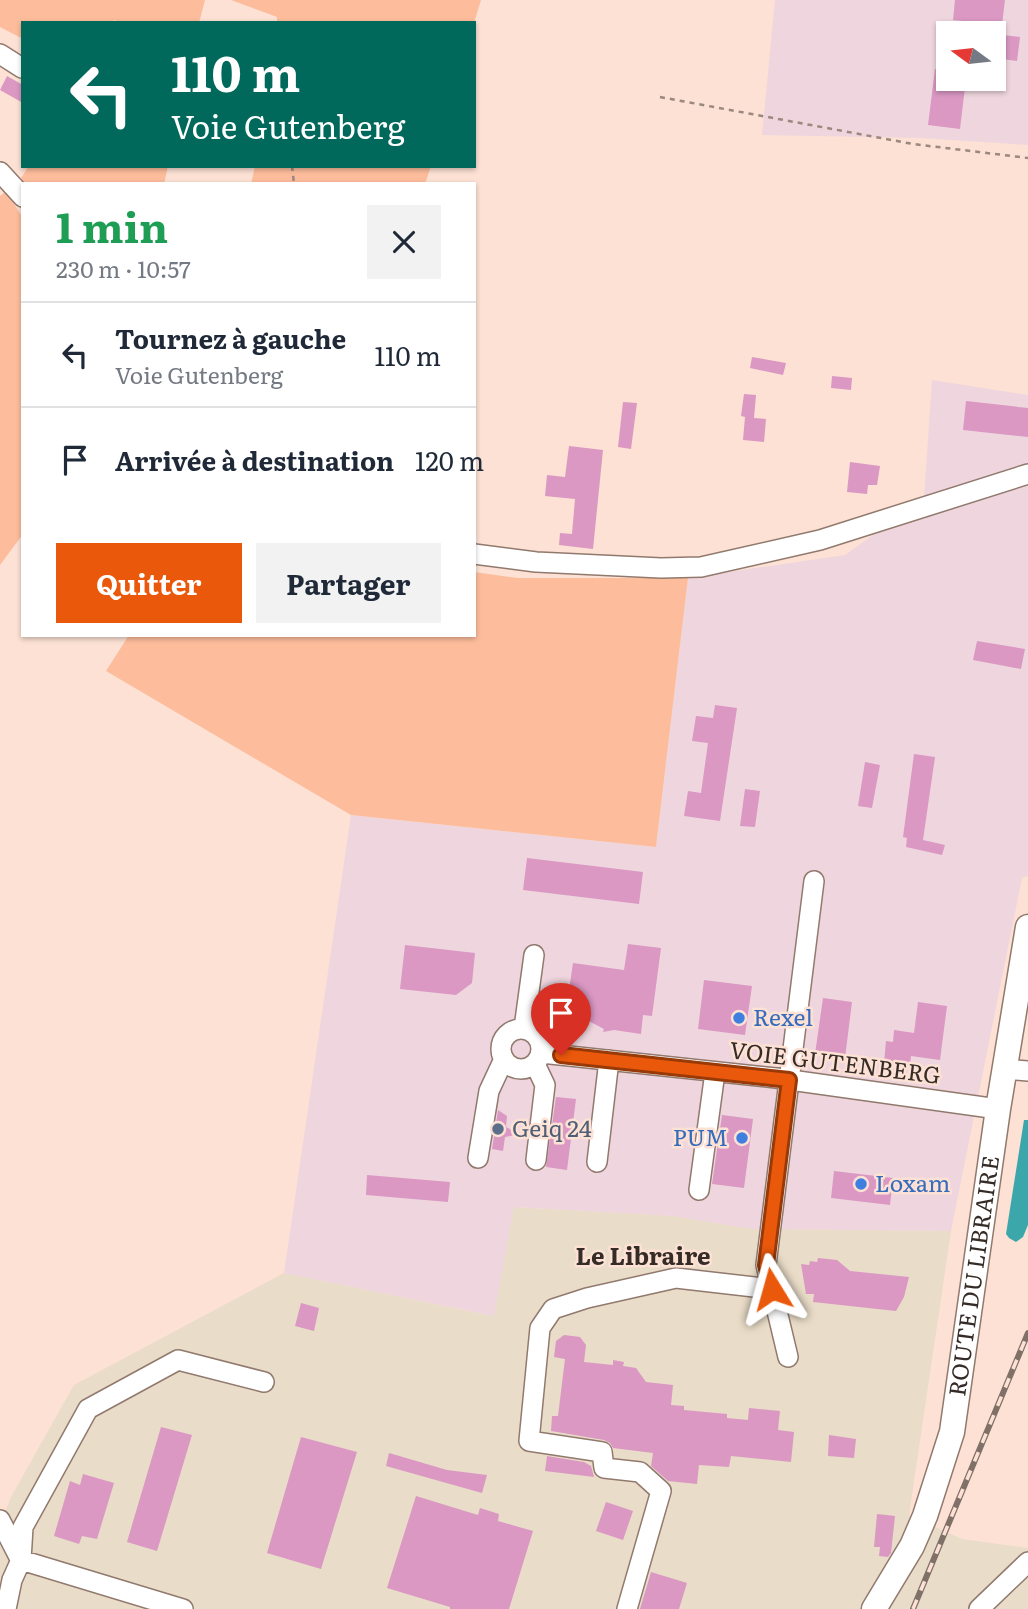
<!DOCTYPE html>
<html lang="fr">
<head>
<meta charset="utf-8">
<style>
	body { margin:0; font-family:Literata,serif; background:#f2f2f3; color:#1f2937; height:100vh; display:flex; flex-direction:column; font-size:26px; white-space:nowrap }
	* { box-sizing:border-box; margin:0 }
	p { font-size:23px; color:#747a83 }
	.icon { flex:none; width:38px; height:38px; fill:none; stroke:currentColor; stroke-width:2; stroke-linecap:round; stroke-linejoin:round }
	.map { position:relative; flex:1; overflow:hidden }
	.sheet { position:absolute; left:21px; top:182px; width:455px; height:455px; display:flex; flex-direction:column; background:#fff; border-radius:0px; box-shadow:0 2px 5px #0004 }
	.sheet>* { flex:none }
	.guide { position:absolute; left:21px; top:21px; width:455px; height:147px; border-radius:0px; box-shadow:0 2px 5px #0004; background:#00695c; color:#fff; overflow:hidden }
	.needle { width:46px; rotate:285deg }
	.buttons { position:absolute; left:936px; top:21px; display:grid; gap:14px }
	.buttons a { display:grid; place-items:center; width:70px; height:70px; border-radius:0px; background:#fff; box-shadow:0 2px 5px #0004; font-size:35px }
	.pin { position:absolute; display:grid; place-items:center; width:60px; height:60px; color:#fff; margin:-72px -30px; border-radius:50% 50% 50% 0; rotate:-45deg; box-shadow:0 0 7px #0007 }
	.pin .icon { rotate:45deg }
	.me { position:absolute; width:77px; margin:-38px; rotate:352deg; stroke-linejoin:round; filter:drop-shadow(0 0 5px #0008) }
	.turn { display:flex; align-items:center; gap:24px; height:147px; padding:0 35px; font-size:32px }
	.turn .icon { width:91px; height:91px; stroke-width:2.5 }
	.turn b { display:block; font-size:49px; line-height:60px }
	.round { display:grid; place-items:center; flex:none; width:74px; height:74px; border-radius:0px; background:#f2f2f3 }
	.headline { display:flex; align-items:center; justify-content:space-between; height:119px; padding:0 35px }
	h1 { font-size:42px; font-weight:700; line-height:52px; color:#1e9e55 }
	.button { display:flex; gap:14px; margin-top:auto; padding:14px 35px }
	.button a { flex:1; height:80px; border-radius:0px; background:#ea580c; color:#fff; font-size:28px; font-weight:700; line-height:80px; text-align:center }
	.button a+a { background:#f2f2f3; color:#1f2937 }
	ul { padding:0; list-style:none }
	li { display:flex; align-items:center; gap:21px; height:105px; padding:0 35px; border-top:2px solid #e0e1e3 }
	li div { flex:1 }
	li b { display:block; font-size:26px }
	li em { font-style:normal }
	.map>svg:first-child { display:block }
	.commercial { fill:#e9dcc8 }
	.industrial { fill:#efd6de; fill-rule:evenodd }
	.green { fill:#fdbd9c }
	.water { fill:#3ca7aa }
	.building { fill:#da98c3 }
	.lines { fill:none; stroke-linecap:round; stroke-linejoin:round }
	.minor-casing { stroke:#91796d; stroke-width:22 }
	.major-casing { stroke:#91796d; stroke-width:27 }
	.path { stroke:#9b887f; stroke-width:2.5; stroke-dasharray:5 5; stroke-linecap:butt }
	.minor { stroke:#fff; stroke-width:19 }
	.major { stroke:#fff; stroke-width:24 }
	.rail-casing { stroke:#807068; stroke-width:6 }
	.rail { stroke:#fce1d4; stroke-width:3.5; stroke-dasharray:10; stroke-linecap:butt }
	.route-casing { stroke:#983908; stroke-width:18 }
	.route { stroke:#ea580c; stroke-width:12 }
	.shop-dot { fill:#3f7fe0; stroke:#fce1d4; stroke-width:2.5 }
	.service-dot { fill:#5c6f8a; stroke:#fce1d4; stroke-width:2.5 }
	.labels { text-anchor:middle; stroke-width:5; stroke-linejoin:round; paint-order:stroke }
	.shop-label { font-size:23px; fill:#366cbe; stroke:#fce1d4; text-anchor:start }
	.street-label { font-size:23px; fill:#362c27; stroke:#fce1d4 }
	.service-label { font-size:23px; fill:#4e5e75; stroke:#fce1d4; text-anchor:start }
	.neighbourhood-label { font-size:24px; font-weight:bold; fill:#362c27; stroke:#fce1d4 }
</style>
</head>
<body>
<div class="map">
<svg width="1028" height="1609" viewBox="0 0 1028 1609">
	<rect width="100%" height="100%" fill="#fce1d4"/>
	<path class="commercial" d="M 513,1207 L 673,1216 L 752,1229 L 951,1231 L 909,1515 L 962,1539 L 1028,1548 L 1028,1609 L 0,1609 L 0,1525 L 11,1497 L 74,1385 L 284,1273 L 493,1316 Z"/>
	<path class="industrial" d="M 775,0 L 1028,0 L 1028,145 L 919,138 L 762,135 ZM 948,33 L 994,33 L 994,79 L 948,79 Z
		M 932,380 L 1028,395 L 1028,876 L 1022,878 L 951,1231 L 752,1229 L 673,1216 L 514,1207 L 494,1316 L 284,1273 L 351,815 L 656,847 L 688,578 L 845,555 L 924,498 Z"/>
	<path class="green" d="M 0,0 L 205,0 L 199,23 L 123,23 L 114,20 L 112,23 L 23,23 L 23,39 L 0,27 Z
		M 231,0 L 481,0 L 474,23 L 277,23 L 277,17 Z
		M 29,166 L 168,166 L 164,184 L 25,184 L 21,178 Z
		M 255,166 L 431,166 L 425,184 L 251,184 Z
		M 6,191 L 23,218 L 23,534 L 0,565 L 0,196 Z
		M 474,572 L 518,578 L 688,578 L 656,847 L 351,815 L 106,671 L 129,635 L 474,635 Z"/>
	<path class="water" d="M 1024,1120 L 1028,1120 L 1028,1225 L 1023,1237 L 1016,1242 L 1009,1238 L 1006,1234 Z"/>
	<path class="building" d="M 955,0 L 1005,0 L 1001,33 L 980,33 L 981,23 L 953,20 Z
		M 994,34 L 1020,37 L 1017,61 L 994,58 Z
		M 935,69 L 948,71 L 948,79 L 966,79 L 960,129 L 928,125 Z
		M 7,76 L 23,85 L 23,103 L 0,90 Z
		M 752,357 L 786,363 L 783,375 L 750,368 Z
		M 832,376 L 852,378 L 851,390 L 831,388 Z
		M 744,394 L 756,395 L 754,418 L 766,419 L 764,442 L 743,440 L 745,417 L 741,416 Z
		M 966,401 L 1028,408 L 1028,437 L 963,430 Z
		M 623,402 L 637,403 L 631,449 L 618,447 Z
		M 569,446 L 603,450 L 593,549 L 559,545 L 560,533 L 572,534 L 575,499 L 545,496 L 547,475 L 565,477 Z
		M 850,462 L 880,466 L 877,485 L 868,485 L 867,494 L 847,492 Z
		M 977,641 L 1025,649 L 1021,669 L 973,660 Z
		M 715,705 L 737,708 L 720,821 L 684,816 L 688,791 L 701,793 L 708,743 L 692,741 L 696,716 L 713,718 Z
		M 914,754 L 935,757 L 923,840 L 945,845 L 942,855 L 906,847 L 907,838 L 903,837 Z
		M 865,762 L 880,765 L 872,808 L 858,806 Z
		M 745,789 L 760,791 L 755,827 L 740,826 Z
		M 527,858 L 643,872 L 639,904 L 523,890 Z
		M 628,944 L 661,948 L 652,1016 L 643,1015 L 641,1034 L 614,1030 L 603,1032 L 604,1029 L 587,1020 L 579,998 L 568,997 L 573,963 L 624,970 Z
		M 405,945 L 475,953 L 472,983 L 456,995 L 400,989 Z
		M 704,980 L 752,986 L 745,1035 L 698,1029 Z
		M 823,998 L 852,1002 L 845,1058 L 815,1054 Z
		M 918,1002 L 947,1006 L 940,1060 L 911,1056 L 910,1066 L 884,1063 L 886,1041 L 893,1042 L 894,1030 L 914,1033 Z
		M 556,1097 L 576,1099 L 567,1170 L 546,1167 Z
		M 498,1110 L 507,1116 L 506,1127 L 520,1134 L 505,1137 L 503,1151 L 492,1149 Z
		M 722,1115 L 753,1119 L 744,1188 L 712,1184 Z
		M 834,1171 L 893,1178 L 890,1205 L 831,1198 Z
		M 367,1175 L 450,1182 L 448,1202 L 366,1195 Z
		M 818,1258 L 837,1260 L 850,1271 L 909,1277 L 904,1297 L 896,1311 L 813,1302 L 814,1294 L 806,1294 L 801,1264 L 809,1265 L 810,1261 L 817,1262 Z
		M 301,1303 L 319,1308 L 314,1331 L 295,1326 Z
		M 564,1335 L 580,1337 L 586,1345 L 584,1362 L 613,1365 L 613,1360 L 624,1362 L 623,1366 L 636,1368 L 646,1382 L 673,1385 L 671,1405 L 684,1406 L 684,1410 L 727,1414 L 727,1418 L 748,1420 L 749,1408 L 780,1411 L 778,1430 L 794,1432 L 791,1462 L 731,1456 L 729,1467 L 699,1465 L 697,1484 L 668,1481 L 651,1466 L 653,1453 L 613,1448 L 610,1443 L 604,1440 L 551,1431 L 552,1416 L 558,1416 L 565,1359 L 554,1357 L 556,1341 Z
		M 161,1427 L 192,1435 L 157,1551 L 127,1542 Z
		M 829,1435 L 856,1439 L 854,1458 L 828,1456 Z
		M 301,1437 L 357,1452 L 321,1569 L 267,1553 Z
		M 389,1453 L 447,1470 L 487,1475 L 482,1493 L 386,1466 Z
		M 547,1456 L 584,1462 L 591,1466 L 594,1477 L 545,1471 Z
		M 83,1474 L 114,1483 L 97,1539 L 82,1536 L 79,1544 L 54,1536 L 70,1481 L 80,1485 Z
		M 416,1496 L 478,1515 L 480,1508 L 499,1514 L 498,1521 L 533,1531 L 509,1609 L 450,1609 L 450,1607 L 387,1588 Z
		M 606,1502 L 633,1511 L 623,1540 L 596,1531 Z
		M 877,1514 L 895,1516 L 891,1553 L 888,1557 L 879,1556 L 880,1547 L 874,1547 Z
		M 651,1572 L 687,1583 L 679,1609 L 640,1609 Z"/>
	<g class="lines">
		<g class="minor-casing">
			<path id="minor" d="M 0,54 L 22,68
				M 0,172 L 23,197
				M 474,554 L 536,562 L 661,568 L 701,567 L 820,540 L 1028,474
				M 524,1028 L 534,955
				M501 1049a20 20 0 1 1 40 0a20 20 0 1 1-40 0Z
				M 541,1053 L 776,1078 L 998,1109
				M 535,1064 L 545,1085 L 536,1160
				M 1004,1069 L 1028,1071
				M 478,1158 L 489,1091 L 504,1059
				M 597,1162 L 609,1060
				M 699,1190 L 715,1072
				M 788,1357 L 766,1265 L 814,881
				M 0,1520 L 20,1559
				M 21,1560 L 183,1609
				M 6,1609 L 12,1580 L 21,1560 L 23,1527 L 88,1409 L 178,1360 L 264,1382
				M 627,1609 L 661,1491 L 640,1472 L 604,1468 L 602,1452 L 529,1441 L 540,1328 L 553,1309 L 587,1298 L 676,1278 L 772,1289
				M 979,1609 L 1028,1562"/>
		</g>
		<g class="major-casing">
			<g id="major">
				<path id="s1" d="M 874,1609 L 912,1546 L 925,1516 L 952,1432 L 998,1109 L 1028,927"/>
			</g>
		</g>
		<path class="path" d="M 660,97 L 913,144 L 1028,158
			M 292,166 L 294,184"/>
		<use href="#minor" class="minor"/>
		<use href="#major" class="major"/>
		<g class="rail-casing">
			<path id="rail" d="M 913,1609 L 1028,1333"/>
		</g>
		<use href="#rail" class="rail"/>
	</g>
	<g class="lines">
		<g class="route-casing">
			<path id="route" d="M 561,1055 L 789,1080 L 766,1265 L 772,1289"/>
		</g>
		<use href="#route" class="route"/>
	</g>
	<g class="shop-dot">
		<circle cx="739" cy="1018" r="7"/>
		<circle cx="742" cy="1138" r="7"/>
		<circle cx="861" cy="1184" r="7"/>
	</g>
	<circle class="service-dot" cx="498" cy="1129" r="7"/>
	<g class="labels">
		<g class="shop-label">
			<text x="753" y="1026">Rexel</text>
			<text x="728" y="1146" text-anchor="end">PUM</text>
			<text x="875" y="1192">Loxam</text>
		</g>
		<g class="street-label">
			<text transform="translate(835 1063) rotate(7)" y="8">VOIE GUTENBERG</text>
			<text dy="8" stroke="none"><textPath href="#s1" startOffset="352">ROUTE DU LIBRAIRE</textPath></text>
		</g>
		<g class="service-label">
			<text x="512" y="1137">Geiq 24</text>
		</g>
		<g class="neighbourhood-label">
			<text x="643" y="1265">Le Libraire</text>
		</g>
	</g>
</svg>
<div class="buttons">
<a><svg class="needle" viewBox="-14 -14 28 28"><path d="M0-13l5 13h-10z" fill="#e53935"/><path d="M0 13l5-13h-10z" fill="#747a83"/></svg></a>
</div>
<div class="pin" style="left:561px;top:1055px;background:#d93025"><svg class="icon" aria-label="arrive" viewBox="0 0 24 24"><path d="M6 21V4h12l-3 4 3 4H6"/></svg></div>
<svg class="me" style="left:772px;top:1289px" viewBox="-20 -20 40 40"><path d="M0-17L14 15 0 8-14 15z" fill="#ea580c" stroke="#fff" stroke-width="4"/></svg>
<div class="guide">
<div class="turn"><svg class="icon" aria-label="left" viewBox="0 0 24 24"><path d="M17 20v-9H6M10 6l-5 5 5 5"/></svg><div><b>110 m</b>Voie Gutenberg</div></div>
</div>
<section class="sheet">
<div class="headline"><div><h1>1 min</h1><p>230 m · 10:57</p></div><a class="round"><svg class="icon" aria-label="close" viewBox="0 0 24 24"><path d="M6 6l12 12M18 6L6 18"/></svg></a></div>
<ul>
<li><svg class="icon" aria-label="left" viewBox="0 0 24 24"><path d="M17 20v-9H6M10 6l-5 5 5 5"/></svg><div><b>Tournez à gauche</b><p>Voie Gutenberg</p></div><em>110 m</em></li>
<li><svg class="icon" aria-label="arrive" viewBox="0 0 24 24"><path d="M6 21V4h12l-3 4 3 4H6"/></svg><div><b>Arrivée à destination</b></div><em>120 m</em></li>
</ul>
<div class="button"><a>Quitter</a><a>Partager</a></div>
</section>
</div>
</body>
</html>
